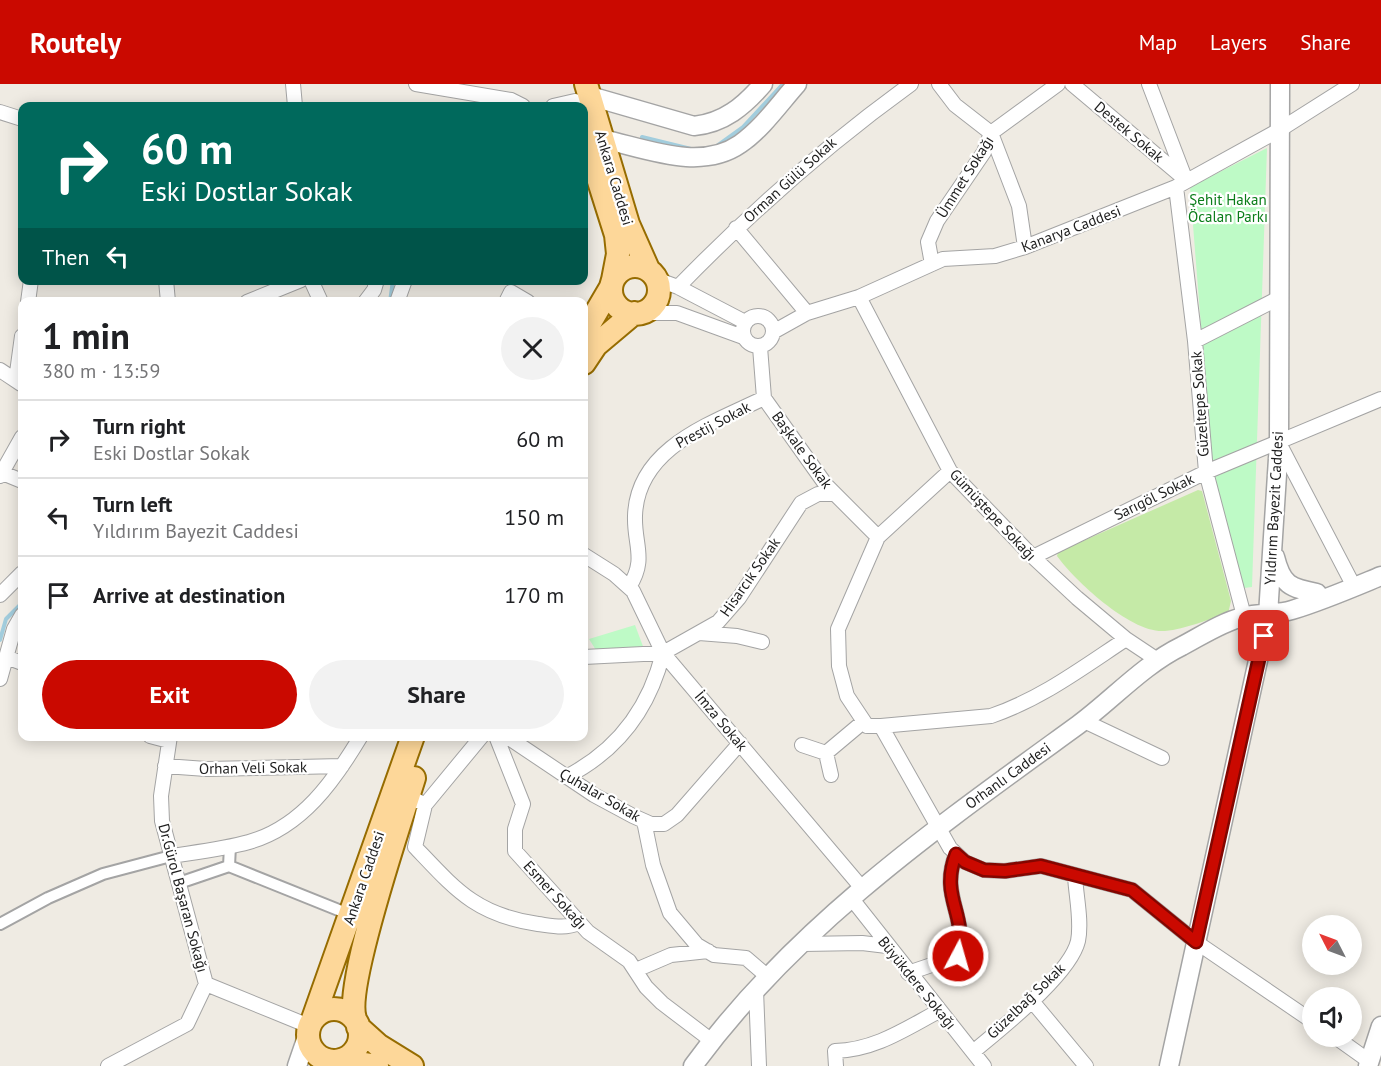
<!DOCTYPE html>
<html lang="en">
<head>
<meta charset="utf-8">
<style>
	body { margin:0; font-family:"PT Sans",sans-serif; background:#f2f2f2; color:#202124; height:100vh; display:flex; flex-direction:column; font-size:22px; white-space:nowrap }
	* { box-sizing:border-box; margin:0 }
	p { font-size:20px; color:#757577 }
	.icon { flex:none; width:33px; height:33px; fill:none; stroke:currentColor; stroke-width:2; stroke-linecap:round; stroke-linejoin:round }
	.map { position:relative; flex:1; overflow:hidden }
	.panel { position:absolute; left:18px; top:213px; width:570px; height:444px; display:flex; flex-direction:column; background:#fff; border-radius:12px; box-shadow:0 3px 15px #0003 }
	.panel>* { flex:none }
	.top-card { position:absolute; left:18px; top:18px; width:570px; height:183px; border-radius:12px; box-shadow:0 3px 15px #0003; background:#00695c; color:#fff; overflow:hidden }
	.needle { width:39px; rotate:312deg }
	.buttons { position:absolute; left:1302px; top:831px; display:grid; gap:12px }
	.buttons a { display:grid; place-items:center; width:60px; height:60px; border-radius:50%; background:#fff; box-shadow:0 3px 15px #0003; font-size:30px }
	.pin { position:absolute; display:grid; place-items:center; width:51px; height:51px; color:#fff; margin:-26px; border-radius:12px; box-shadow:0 3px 9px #0006 }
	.me { position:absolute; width:66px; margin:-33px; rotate:6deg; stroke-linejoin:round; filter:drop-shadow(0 0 4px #0008) }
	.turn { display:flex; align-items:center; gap:21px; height:126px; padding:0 24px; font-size:27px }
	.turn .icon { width:78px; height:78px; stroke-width:2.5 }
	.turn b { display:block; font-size:42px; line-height:51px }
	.then { display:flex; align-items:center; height:57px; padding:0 24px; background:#0003; gap:12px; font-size:22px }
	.round { display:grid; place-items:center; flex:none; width:63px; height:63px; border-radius:32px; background:#f2f2f2 }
	.overview { display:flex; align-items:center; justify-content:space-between; height:102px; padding:0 24px }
	h1 { font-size:36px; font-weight:600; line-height:45px }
	.action { display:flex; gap:12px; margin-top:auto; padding:12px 24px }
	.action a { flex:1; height:69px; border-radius:36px; background:#ca0900; color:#fff; font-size:24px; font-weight:600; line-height:69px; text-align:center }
	.action a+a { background:#f2f2f2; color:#202124 }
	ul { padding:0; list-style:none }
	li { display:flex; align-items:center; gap:18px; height:78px; padding:0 24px; border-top:2px solid #e0e0e0 }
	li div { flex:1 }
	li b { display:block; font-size:22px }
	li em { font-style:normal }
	header { display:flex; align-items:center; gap:36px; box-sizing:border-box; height:84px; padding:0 30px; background:#ca0900; color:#fff }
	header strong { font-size:28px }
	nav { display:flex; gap:33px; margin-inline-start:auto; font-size:21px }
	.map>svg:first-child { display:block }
	.grass { fill:#c5eaa7 }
	.park { fill:#befac6 }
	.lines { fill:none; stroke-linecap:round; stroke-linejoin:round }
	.stream { stroke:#a2cddd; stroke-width:4 }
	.pedestrian-casing { stroke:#a4a4a4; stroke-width:14 }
	.minor-casing { stroke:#a4a4a4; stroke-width:16 }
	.tertiary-casing { stroke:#a4a4a4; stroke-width:21 }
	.primary-casing { stroke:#966c00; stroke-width:26 }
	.pedestrian { stroke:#fff; stroke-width:10 }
	.minor { stroke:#fff; stroke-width:14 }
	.tertiary { stroke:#fff; stroke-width:18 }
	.primary { stroke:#fdd799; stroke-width:22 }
	.route-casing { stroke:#830600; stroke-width:15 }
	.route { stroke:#ca0900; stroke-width:10 }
	.labels { text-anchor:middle; stroke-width:4.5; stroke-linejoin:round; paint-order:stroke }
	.street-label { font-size:15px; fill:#1d1d1d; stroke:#fff }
	.park-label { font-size:15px; fill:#0a7d19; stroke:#fff }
</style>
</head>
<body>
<header>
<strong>Routely</strong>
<nav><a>Map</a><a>Layers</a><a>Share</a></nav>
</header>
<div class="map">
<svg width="1381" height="982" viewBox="0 0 1381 982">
	<rect width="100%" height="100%" fill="#efebe3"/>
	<path class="grass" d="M 1198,406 L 1202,407 L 1231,517 L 1228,530 C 1208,535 1186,545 1165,547 C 1132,550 1075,497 1057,472 L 1058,468 Z"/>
	<path class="park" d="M 1267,64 L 1252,503 L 1244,504 L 1213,394 L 1190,103 Z
		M 635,541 L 644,565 L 599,571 L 589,555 Z"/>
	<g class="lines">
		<path class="stream" d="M 642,53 L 691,65
			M 718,61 L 743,43 L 783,0
			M 390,218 L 393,196
			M 0,556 L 6,535 L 22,519"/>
		<g class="pedestrian-casing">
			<path id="pedestrian" d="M 230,762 L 229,782 L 351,831
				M 179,799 L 229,782
				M 0,840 L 48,814 L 103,790 L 171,772"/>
		</g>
		<g class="minor-casing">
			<path id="minor" d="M 293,0 L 295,22
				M 416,0 L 511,16 L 523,22
				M 939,0 L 955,21 L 991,49 L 1019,122 L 1025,163
				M 1072,0 L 1186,96
				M 1149,0 L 1185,94
				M 553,22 L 575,17
				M 0,28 L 22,35
				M 1176,103 L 1195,257 L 1206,388 L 1244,532
				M 736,144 L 807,229
				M 932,180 L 928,158 L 937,137 L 984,68 L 991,49 L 1058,0
				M 656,195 L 678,203 L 745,238
				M 166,196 L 168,218
				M 311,196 L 321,218
				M 678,203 C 752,127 825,62 911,0
				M 859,213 L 950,387 L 1033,473 L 1077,514 L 1126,555 L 1159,577
				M 28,218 L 31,196
				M 247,218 L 301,196
				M 365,218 L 374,206 L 377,196
				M 397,218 L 405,196
				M 506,218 L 511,208 L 528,218
				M 640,229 L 677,229 L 743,253
				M743 247a15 15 0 1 1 30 0a15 15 0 1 1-30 0Z
				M 773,248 L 807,229 L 859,213 L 943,175 L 995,172 L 1025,163 L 1176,103 L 1281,45 L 1352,0
				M 1195,257 L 1279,214
				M 760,263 L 764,314 L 826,401 L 878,453
				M 0,286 L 21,300
				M 16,296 L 22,252
				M 1279,359 L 1350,495
				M 950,387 L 878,453 L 838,545 L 839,582 L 847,612 L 867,642 L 881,642 L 950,764 L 965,778 L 984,786 L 1005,787 L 1041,782 L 1132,806 L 1196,858 L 1312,937
				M 0,388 L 22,397
				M 0,392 L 22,353
				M 584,471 L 614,490 L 633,507 L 663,569 L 862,804
				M 1033,473 L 1206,388 L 1381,315
				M 629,503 C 647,475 634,461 635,432 C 637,363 713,339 764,314
				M 0,511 L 22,489
				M 699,549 L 737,552 L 762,558
				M 6,573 L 22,579
				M 584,573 L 663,569 L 718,538 L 739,514 L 801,419 L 818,410 L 835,410
				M 0,595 L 14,545 L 22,531
				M 1084,637 L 1162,674
				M 881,642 L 991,632 C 1041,615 1082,584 1126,555
				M 150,652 L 169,657
				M 170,652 L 161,712 L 162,737 L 206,900 L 309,942
				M 496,652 L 523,720 L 515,745 L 515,767 L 588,848 L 629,877 L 646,903 L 662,919 L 712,957
				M 506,652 L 594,711 L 633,732 L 651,740 L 664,740 L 677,731 L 740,659
				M 802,661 L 826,669
				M 165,682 L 206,685 L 342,682
				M 831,691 L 826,669 L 863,638
				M 566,693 C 617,667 649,625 663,569
				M 409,712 L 425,721 L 415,763 C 456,806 476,831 538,840 C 553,842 565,845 579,839
				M 425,721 L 482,652
				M 644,737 L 653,781 L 670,829 L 697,861 L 714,871 L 746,874 L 768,893
				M 171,772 C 197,768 224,765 249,758 C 302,743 334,697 361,652
				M 852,815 L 984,982
				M 803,860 L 862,859 L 887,862
				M 636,886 L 671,871 L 708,867
				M 908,889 L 958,872 C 968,830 939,813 956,770
				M 756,906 L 759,982
				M 1032,917 L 1086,982
				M 1334,952 L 1369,977
				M 973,968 C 1000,945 1070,891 1078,857 C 1082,837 1076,812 1075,792
				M 108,982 L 187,940 L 206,900
				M 836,982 L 835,967 C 875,966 905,945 939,927"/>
		</g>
		<g class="tertiary-casing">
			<path id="tertiary" d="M 590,12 L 694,42 C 724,39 744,22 763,0
				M 602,55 C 645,64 700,88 740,60 C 762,45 780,19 797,0
				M 1275,473 C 1282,501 1290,504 1317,509
				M 297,982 L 308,950
				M 693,982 C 795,842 939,742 1078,641 C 1112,616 1143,581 1182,562 C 1201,552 1222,538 1243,533 C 1259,528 1276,531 1292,526 C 1322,517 1352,504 1381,492
				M 1169,982 L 1268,531 L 1279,359 L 1280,0
				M 1368,982 L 1381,942"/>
		</g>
		<g class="primary-casing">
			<path id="primary" d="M 586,0 L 628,140 L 648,185
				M 584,50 L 616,151 L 618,170 L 613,196
				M611 206a24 24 0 1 1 48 0a24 24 0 1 1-48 0Z
				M 584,249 L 611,203
				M 584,279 L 596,261 L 634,229
				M308 951a26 26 0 1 1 52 0a26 26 0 1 1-52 0Z
				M 313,935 L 413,652
				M 355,935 C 344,902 401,736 414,694
				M 358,943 L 378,961 L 412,982
				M 341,976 L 377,982"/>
		</g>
		<use href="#pedestrian" class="pedestrian"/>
		<use href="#minor" class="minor"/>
		<use href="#tertiary" class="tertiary"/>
		<use href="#primary" class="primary"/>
	</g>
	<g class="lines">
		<g class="route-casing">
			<path id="route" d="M 958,872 C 968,829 939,814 956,770 L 965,778 L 984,786 L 1005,787 L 1041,782 L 1132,806 L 1196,858 L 1264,552"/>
		</g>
		<use href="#route" class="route"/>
	</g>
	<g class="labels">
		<g class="street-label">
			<text transform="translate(1129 48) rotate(40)" y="5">Destek Sokak</text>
			<text transform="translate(965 93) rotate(-58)" y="5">Ümmet Sokağı</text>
			<text transform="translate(614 94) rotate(73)" y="5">Ankara Caddesi</text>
			<text transform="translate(790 96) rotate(-42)" y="5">Orman Gülü Sokak</text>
			<text transform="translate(1071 145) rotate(-21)" y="5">Kanarya Caddesi</text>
			<text transform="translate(1200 320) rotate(-94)" y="5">Güzeltepe Sokak</text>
			<text transform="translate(713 341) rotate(-28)" y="5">Prestij Sokak</text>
			<text transform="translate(802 366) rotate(54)" y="5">Başkale Sokak</text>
			<text transform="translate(1154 413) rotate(-26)" y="5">Sarıgöl Sokak</text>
			<text transform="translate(1274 424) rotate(-87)" y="5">Yıldırım Bayezit Caddesi</text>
			<text transform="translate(993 431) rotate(47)" y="5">Gümüştepe Sokağı</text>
			<text transform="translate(750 493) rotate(-55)" y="5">Hisarcık Sokak</text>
			<text transform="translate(721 637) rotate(50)" y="5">İmza Sokak</text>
			<text transform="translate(253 684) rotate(-1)" y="5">Orhan Veli Sokak</text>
			<text transform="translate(1008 692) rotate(-36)" y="5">Orhanlı Caddesi</text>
			<text transform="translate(600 711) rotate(30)" y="5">Çuhalar Sokak</text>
			<text transform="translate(364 794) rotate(-71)" y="5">Ankara Caddesi</text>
			<text transform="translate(555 811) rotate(48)" y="5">Esmer Sokağı</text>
			<text transform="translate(183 814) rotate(75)" y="5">Dr.Gürol Başaran Sokağı</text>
			<text transform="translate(917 899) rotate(51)" y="5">Büyükdere Sokağı</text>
			<text transform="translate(1026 917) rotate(-44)" y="5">Güzelbağ Sokak</text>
		</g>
		<g class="park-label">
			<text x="1228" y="121">Şehit Hakan<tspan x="1228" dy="17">Öcalan Parkı</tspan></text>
		</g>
	</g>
</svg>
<div class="buttons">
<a><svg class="needle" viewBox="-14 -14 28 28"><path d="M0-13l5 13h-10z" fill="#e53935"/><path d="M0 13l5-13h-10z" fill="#757577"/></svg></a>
<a><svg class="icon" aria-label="sound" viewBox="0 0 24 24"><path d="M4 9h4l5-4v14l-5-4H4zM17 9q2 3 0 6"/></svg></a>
</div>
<div class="pin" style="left:1264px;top:552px;background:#d93025"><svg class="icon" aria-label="arrive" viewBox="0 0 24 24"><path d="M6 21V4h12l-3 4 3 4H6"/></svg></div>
<svg class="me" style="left:958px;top:872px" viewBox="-20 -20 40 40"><circle r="17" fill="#ca0900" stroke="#fff" stroke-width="3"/><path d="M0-11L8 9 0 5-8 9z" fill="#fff"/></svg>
<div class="top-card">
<div class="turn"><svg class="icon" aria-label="right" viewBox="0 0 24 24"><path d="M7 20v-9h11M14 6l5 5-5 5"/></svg><div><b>60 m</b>Eski Dostlar Sokak</div></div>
<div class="then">Then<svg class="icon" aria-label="left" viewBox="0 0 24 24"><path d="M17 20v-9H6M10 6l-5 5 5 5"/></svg></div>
</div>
<section class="panel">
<div class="overview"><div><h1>1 min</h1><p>380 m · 13:59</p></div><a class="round"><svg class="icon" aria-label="close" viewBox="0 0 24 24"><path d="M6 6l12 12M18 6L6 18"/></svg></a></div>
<ul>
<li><svg class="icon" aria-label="right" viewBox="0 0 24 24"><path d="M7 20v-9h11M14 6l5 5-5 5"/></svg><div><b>Turn right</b><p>Eski Dostlar Sokak</p></div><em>60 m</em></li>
<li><svg class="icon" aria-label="left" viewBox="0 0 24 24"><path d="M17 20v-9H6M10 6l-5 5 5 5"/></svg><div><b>Turn left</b><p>Yıldırım Bayezit Caddesi</p></div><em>150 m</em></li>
<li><svg class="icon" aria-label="arrive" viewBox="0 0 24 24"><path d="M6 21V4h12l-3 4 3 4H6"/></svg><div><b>Arrive at destination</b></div><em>170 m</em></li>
</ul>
<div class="action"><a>Exit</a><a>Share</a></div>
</section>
</div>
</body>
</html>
